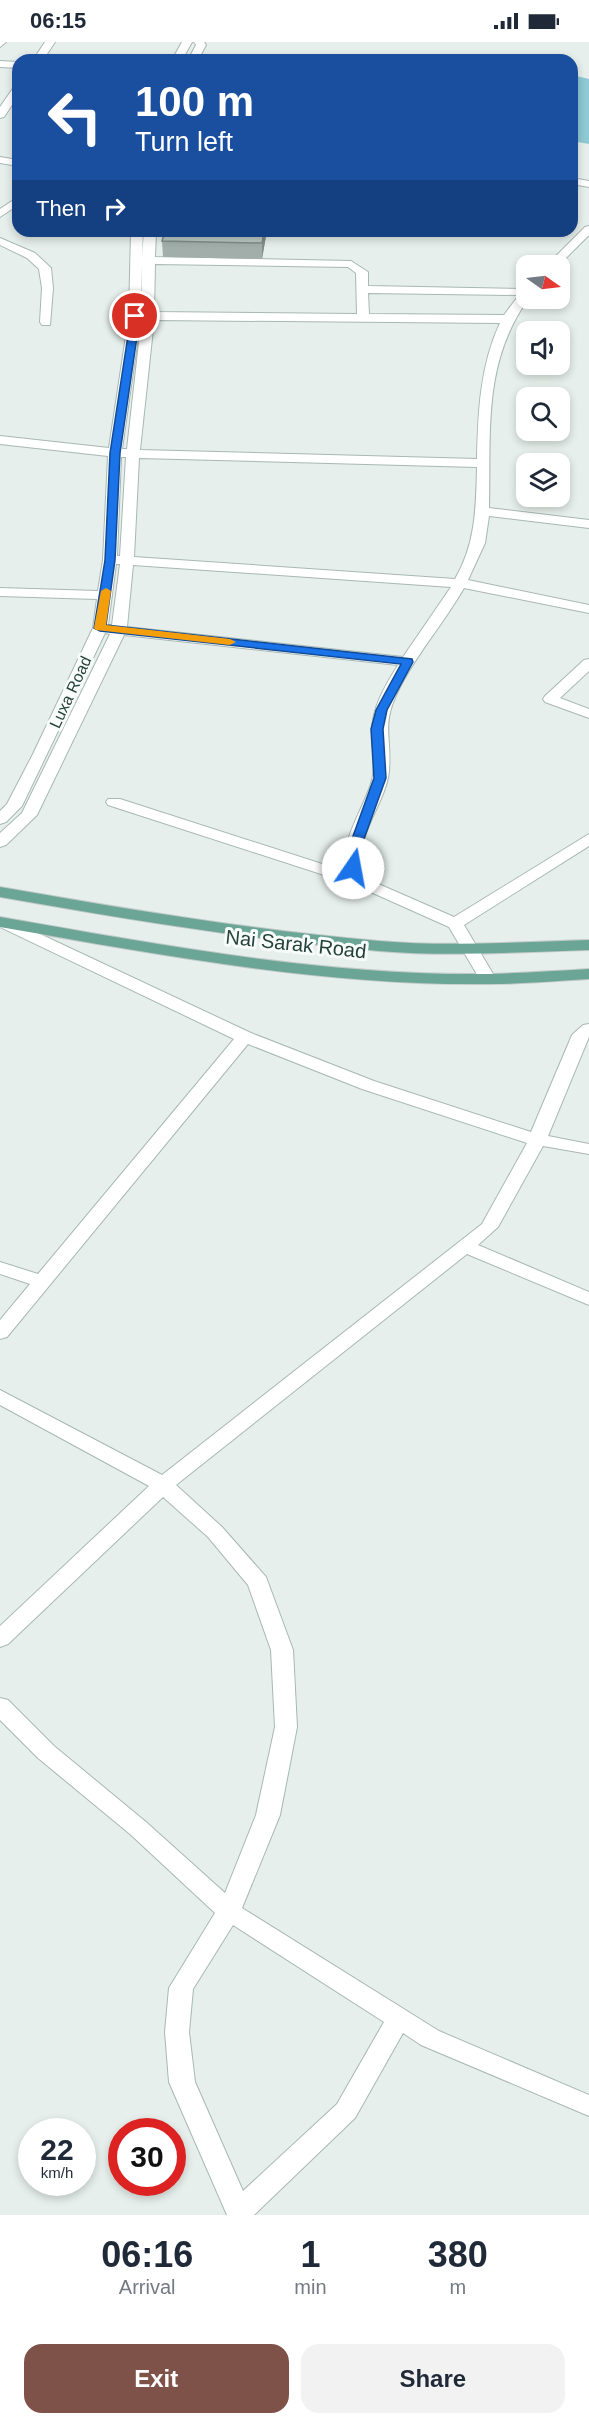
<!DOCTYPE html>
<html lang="en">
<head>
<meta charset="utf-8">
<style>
	body { margin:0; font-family:Arial,sans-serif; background:#f2f2f3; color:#1f2937; height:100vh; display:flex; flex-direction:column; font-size:22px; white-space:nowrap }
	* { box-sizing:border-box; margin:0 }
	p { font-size:20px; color:#747a83 }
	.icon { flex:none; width:33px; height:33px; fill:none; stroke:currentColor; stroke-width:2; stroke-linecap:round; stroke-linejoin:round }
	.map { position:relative; height:2173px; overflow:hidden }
	.details { display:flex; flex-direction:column; background:#fff; flex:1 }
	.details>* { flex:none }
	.top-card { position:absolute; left:12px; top:12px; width:566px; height:183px; border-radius:18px; box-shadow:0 3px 9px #0003; background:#1a4fa0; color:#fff; overflow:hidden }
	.needle { width:39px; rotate:104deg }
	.buttons { position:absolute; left:516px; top:213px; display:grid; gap:12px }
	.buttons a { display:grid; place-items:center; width:54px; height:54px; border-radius:12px; background:#fff; box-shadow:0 3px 9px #0003; font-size:30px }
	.speed { position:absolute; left:18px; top:2076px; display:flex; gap:12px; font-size:30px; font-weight:700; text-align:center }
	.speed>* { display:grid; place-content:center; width:78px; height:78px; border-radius:50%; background:#fff; box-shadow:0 3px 9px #0003; line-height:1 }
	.speed small { font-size:15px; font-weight:400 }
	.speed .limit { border:9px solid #d22; background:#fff; color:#111 }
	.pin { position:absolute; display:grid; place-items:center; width:51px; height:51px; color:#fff; margin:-26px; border:3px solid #fff; border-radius:50%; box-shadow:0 2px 6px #0007 }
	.me { position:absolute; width:66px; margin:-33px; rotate:12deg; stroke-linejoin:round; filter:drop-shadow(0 0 4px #0008) }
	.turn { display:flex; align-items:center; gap:21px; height:126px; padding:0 24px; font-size:27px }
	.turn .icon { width:78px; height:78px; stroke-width:2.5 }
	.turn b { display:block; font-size:42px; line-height:51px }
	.then { display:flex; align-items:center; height:57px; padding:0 24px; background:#0003; gap:12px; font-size:22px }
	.eta { display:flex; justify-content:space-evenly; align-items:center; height:102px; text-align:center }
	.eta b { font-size:36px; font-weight:700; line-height:42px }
	.primary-button { display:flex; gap:12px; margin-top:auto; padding:12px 24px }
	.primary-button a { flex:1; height:69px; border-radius:18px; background:#7f5249; color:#fff; font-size:24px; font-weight:700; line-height:69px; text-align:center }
	.primary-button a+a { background:#f2f2f3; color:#1f2937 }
	.status { display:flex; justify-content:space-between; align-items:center; height:42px; padding:0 30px; background:#fff; direction:ltr }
	.status svg { height:16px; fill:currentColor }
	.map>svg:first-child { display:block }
	.water { fill:#8ec9d4 }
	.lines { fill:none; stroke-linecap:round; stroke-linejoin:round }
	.minor-casing { stroke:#a8b8b2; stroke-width:2 }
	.major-casing { stroke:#c2cac8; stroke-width:2 }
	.minor { fill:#fff; fill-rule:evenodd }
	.major { fill:#6aa596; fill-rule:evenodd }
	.wall { fill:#a1aea9 }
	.shaded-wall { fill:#838d89 }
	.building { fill:#bbcac4; stroke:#838d89; stroke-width:1.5 }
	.route { fill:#1a73e8; stroke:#114b97; stroke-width:1.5 }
	.slow { fill:#f59e0b }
	.labels { text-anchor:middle; stroke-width:6; stroke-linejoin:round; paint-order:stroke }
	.far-street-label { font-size:16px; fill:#24423a; stroke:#f7fbf9 }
	.street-label { font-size:20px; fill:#24423a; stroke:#f7fbf9 }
</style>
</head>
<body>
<div class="status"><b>06:15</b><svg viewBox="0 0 49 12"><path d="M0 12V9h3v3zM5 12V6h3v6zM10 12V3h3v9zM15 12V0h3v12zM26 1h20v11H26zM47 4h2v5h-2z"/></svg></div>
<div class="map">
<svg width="589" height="2173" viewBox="0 0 589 2173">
	<rect width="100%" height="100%" fill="#e6efeb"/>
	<path class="water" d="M 572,33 L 589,37 L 589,102 L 572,99 Z"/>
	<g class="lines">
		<g class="minor-casing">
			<path id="minor" d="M 0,0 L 6,0 L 0,5 Z
				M 45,0 L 55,0 L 43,18 L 33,18 Z
				M 182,0 L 192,0 L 182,18 L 172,18 Z
				M 194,0 L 204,0 L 206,3 L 198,18 L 188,18 L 196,3 Z
				M 0,19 L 18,20 L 18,26 L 0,25 Z
				M 18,44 L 18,54 L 4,75 L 0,76 L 0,65 L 14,45 Z
				M 0,115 L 18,118 L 18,124 L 0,121 Z
				M 572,136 L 589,139 L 589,145 L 572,142 Z
				M 18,155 L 18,163 L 0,175 L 0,167 Z
				M 589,184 L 589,193 L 558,224 L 546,224 L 585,185 Z
				M 131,189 L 143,189 L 142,215 L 144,189 L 156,189 L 155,215 L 351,219 L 368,230 L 368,244 L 526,247 L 526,256 L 529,256 C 482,320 491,391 489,466 L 589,478 L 589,486 L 489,474 L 485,501 L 468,538 L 589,563 L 589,571 L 464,546 C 444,581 418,610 400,645 C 380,684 392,692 389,729 C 386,764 346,803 367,837 L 454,875 L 589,792 L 589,804 L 464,883 L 496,937 L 494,941 L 482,941 L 449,885 L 355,843 L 108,763 L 106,760 L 108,757 L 120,757 L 347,830 C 336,805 366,763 372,738 C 376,723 372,707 372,692 C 371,667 385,644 398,623 L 124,593 L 37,773 L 6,803 L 0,805 L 0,791 L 22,771 L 110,592 L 105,591 L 22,764 L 6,780 L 0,782 L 0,769 L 7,762 L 33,712 L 93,586 L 97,557 L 0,554 L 0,546 L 98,549 L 103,518 L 108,414 L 0,402 L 0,394 L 109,406 L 129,274 ZM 142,222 L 142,274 L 127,407 L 122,407 L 141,274 ZM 155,222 L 348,225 L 356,231 L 357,272 L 154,270 ZM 368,251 L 519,253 L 504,273 L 369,272 ZM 154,278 L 500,281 C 480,324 478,370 477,417 L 140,408 ZM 121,415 L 126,415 L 120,514 L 117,514 ZM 139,416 L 477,425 C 476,465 476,501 455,537 L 134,515 ZM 116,522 L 120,522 L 112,583 L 108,583 ZM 133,523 L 451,545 L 403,615 L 127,585 Z
				M 191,189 L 310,189 L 311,190 L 305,193 L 197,192 Z
				M 0,196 L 35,211 L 51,226 L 53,246 L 50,283 L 42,283 L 40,280 L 42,246 L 39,227 L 27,216 L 0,203 Z
				M 589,617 L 589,629 L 560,656 L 589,667 L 589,676 L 545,660 L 543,657 L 545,654 L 584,618 Z
				M 0,876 L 8,877 L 251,991 L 374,1039 L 531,1090 L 572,993 L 583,983 L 589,982 L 589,995 L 548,1094 L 589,1102 L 589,1112 L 543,1104 L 498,1185 L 478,1203 L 589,1250 L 589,1263 L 467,1212 L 176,1443 L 222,1485 L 266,1535 L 293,1608 L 297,1685 L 280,1773 L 242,1866 L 439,1989 L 589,2053 L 589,2074 L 421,2003 L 403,1991 L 355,2076 L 254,2173 L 227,2173 L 169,2040 L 165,1990 L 169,1946 L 215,1871 L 130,1792 L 38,1716 L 0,1678 L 0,1656 L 8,1658 L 54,1704 L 146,1780 L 225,1851 L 256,1773 L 275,1685 L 271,1608 L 248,1543 L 208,1495 L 163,1455 L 8,1602 L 0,1605 L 0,1584 L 149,1444 L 0,1363 L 0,1348 L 162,1433 L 482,1182 L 527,1101 L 362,1047 L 248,1002 L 7,1295 L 0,1297 L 0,1278 L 30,1242 L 0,1232 L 0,1220 L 38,1232 L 234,997 L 0,885 ZM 233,1883 L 384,1980 L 337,2062 L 243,2149 L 195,2040 L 189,1990 L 193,1947 Z"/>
		</g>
		<g class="major-casing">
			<path id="major" d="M 0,845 C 126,867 252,888 379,899 C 449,905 519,900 589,898 L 589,908 C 519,910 449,915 379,909 C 252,898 126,877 0,855 Z
				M 0,875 C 161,903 325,934 489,932 C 522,931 556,929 589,927 L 589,937 C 556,939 522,942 489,942 C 325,944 161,913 0,885 Z"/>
		</g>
		<use href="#minor" class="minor"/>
		<use href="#major" class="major"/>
	</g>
	<path class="wall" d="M 266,194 L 262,217 L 163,215 L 162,199 Z"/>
	<path class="shaded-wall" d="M 264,189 L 265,189 L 266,194 L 262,217 L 262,201 Z"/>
	<path class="building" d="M 165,189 L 264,189 L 262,201 L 162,199 Z"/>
	<path class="route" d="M 135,271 L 140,274 L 120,411 L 115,518 L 106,583 L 412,617 L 413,620 L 387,668 L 383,687 L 386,736 L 360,808 L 357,828 L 348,828 L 347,826 L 348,808 L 374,736 L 371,687 L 376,668 L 401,622 L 100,589 L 94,586 L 105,518 L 110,411 L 131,274 Z"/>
	<path class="slow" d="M 106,546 L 111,549 L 106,583 L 230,597 L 236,600 L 230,603 L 96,588 L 94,586 L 101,549 Z"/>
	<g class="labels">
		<g class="far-street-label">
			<text transform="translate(70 650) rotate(-65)" y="6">Luxa Road</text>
		</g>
		<g class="street-label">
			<text transform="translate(296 902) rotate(6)" y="7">Nai Sarak Road</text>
		</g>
	</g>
</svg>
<div class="buttons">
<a><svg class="needle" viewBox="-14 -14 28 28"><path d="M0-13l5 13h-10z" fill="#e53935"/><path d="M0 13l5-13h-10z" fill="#747a83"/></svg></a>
<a><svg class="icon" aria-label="sound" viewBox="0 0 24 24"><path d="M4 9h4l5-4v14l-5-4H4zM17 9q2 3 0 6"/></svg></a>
<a><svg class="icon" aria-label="search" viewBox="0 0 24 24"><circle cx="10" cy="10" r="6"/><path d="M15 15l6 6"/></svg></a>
<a><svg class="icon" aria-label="layers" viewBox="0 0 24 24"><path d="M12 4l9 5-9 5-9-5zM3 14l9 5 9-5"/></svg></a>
</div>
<div class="speed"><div>22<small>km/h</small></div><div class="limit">30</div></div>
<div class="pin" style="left:135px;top:274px;background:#d93025"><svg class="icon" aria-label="arrive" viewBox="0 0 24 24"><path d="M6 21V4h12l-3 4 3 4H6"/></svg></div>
<svg class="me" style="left:353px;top:826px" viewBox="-20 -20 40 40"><circle r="19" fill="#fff"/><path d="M0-13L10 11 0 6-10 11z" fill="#1a73e8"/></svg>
<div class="top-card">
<div class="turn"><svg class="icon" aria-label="left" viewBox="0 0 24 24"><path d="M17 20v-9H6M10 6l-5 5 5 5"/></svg><div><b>100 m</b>Turn left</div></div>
<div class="then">Then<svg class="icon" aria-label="right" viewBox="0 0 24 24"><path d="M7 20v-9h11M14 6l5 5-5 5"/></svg></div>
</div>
</div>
<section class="details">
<div class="eta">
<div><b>06:16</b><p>Arrival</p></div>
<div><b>1</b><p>min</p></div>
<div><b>380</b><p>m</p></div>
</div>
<div class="primary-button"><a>Exit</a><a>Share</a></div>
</section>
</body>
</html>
